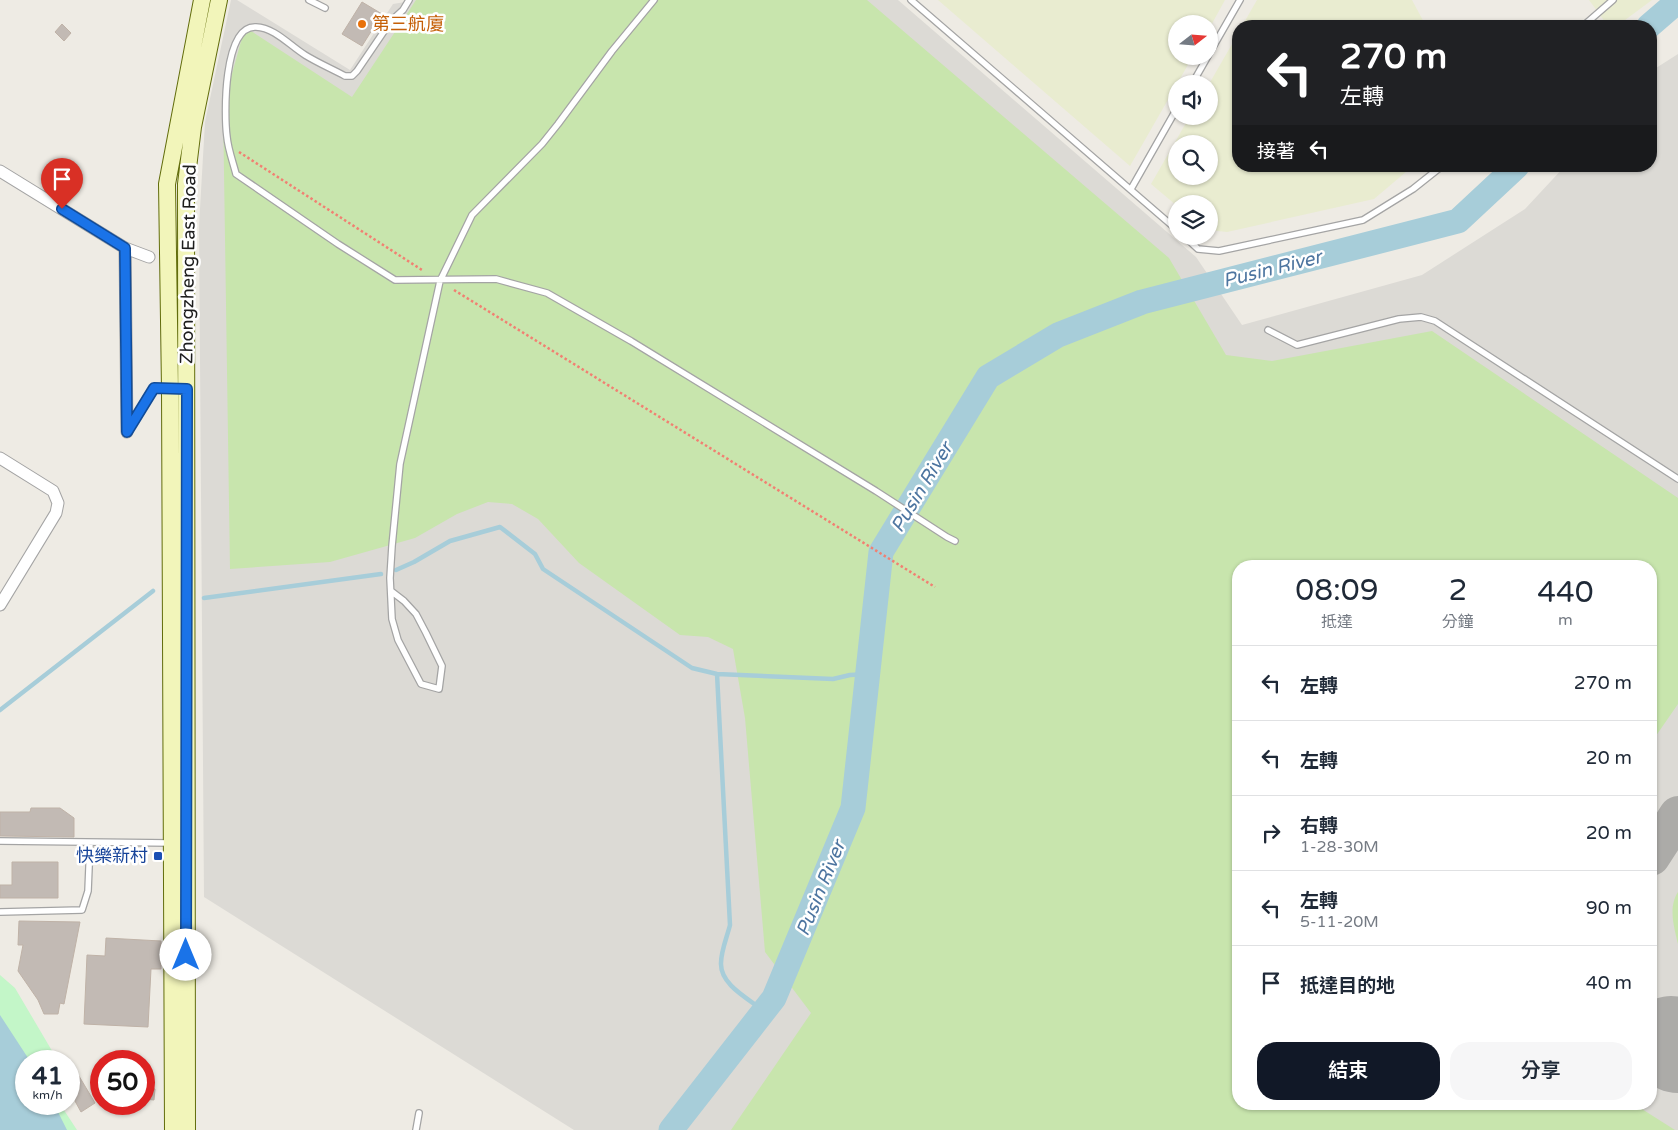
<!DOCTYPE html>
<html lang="zh-TW">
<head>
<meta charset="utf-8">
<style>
	body { margin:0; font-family:"Varela Round","Noto Sans TC",sans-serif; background:#f6f6f7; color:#1f2937; height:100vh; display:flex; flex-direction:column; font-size:19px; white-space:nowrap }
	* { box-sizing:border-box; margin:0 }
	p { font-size:16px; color:#747a83 }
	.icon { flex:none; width:28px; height:28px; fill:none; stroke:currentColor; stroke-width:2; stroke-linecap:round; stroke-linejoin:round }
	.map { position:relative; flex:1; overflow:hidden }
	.sheet { position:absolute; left:1232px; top:560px; width:425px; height:550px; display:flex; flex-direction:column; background:#fff; border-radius:20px; box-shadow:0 1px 4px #0004 }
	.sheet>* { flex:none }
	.guide { position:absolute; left:1232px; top:20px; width:425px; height:152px; border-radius:20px; box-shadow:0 1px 4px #0004; background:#202124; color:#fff; overflow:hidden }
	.needle { width:32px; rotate:73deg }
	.buttons { position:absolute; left:1168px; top:15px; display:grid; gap:10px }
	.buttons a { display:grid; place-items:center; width:50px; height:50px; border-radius:50%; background:#fff; box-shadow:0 1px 4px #0004; font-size:25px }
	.speed { position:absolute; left:15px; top:1050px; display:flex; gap:10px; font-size:25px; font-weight:700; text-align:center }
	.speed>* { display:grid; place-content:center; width:65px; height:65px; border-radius:50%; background:#fff; box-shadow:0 1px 4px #0004; line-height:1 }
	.speed small { font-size:12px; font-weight:400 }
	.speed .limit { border:8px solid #d22; background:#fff; color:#111 }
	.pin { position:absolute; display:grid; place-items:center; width:42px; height:42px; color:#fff; margin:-51px -21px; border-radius:50% 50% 50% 0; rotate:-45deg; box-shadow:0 0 5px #0007 }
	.pin .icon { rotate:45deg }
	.me { position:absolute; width:55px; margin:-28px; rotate:0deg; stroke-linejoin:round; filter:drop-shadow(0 0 4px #0008) }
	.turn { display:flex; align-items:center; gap:18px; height:105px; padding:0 25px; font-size:22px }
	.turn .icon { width:65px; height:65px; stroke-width:2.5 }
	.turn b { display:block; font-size:35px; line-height:42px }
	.then { display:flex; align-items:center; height:48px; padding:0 25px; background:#0003; gap:10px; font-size:19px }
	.eta { display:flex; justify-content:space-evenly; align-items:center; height:85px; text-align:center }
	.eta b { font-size:30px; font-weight:600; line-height:35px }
	.button { display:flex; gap:10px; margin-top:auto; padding:10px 25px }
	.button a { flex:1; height:58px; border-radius:20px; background:#111827; color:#fff; font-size:20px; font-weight:600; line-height:58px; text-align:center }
	.button a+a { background:#f6f6f7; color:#1f2937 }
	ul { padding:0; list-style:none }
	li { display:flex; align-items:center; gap:15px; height:75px; padding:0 25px; border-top:1px solid #e0e1e3 }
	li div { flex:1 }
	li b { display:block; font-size:19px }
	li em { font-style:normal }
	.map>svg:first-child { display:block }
	.airport { fill:#dcdad5; fill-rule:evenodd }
	.farmland { fill:#e9ecd0; fill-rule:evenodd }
	.grass { fill:#c8e5ad }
	.park { fill:#c3f6c8 }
	.water { fill:#a7cdd9 }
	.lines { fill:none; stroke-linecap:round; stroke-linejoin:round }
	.stream { stroke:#a7cdd9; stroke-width:4.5 }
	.river { stroke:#a7cdd9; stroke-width:25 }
	.taxiway { stroke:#acaba8; stroke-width:38 }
	.runway { stroke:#acaba8; stroke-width:92 }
	.building { fill:#c2bab4; stroke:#bfb2a7 }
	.service-casing { stroke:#a4a4a4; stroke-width:8 }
	.minor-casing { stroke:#a4a4a4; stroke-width:13 }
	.secondary-casing { stroke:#626d0c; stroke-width:18 }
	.path { stroke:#f18072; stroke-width:2.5; stroke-dasharray:2.5 2.5; stroke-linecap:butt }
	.service { stroke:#fff; stroke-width:5.5 }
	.minor { stroke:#fff; stroke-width:11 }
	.secondary { stroke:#f2f5ba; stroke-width:16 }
	.route-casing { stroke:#114b97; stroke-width:12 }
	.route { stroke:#1a73e8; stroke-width:9 }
	.food-dot { fill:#e8710a; stroke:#fff; stroke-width:2 }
	.transit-dot { fill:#1a4fb4; stroke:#fff; stroke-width:2 }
	.labels { text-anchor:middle; stroke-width:5; stroke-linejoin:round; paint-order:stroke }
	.food-label { font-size:18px; fill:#c56008; stroke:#fff; text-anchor:start }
	.street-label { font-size:18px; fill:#1d1d1d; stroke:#fff }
	.transit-label { font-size:18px; fill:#164399; stroke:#fff; text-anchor:end }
	.water-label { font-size:19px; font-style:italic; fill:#4d75a0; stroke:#fff }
</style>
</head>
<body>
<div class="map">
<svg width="1678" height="1130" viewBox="0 0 1678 1130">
	<rect width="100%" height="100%" fill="#eeebe4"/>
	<path class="airport" d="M 231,0 L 237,0 L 350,70 L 393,4 L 405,2 L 407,0 L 898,0 L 1196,257 L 1242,325 L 1422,275 L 1525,209 L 1565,166 L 1651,166 L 1651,72 L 1656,68 L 1678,54 L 1678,1130 L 574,1130 L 204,897 L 199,226 L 205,122 ZM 1239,566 L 1651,566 L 1651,1104 L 1239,1104 Z"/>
	<path class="farmland" d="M 938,0 L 1225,0 L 1209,29 L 1209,24 L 1176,24 L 1176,56 L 1193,56 L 1130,166 Z
		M 1257,0 L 1412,0 L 1426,26 L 1242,26 Z
		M 1589,0 L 1652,0 L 1617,26 L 1608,26 Z
		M 1239,32 L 1239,166 L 1413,166 L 1374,199 L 1227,232 L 1209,230 L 1209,204 L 1176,204 L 1176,205 L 1151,184 L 1190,116 L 1209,116 L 1209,84 ZM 1176,144 L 1209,144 L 1209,176 L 1176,176 Z"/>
	<path class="grass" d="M 416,0 L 867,0 L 1169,258 L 1226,355 L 1272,361 L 1432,331 L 1678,498 L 1678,704 L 1651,743 L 1651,566 L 1239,566 L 1239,1104 L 1634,1104 L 1675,1130 L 731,1130 L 811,1013 L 765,952 L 745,718 L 733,649 L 708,637 L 680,635 L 579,563 L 538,519 L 512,504 L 488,502 L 457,514 L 415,538 L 330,562 L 230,569 L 223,106 L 245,27 L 352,97 Z
		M 1678,892 L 1678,944 C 1674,927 1668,907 1678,892 Z"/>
	<path class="park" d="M 0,975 L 15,988 L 58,1061 L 26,1061 L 26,1104 L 60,1104 L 77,1130 L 0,1130 Z"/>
	<path class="water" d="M 0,1015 L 30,1061 L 26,1061 L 26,1104 L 54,1104 L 67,1130 L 0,1130 Z"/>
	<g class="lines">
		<path class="stream" d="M 396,570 L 414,562 L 450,541 L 500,527 L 535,554 L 543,569 L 692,668 L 717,674 L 833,679 L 850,675 L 868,674
			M 204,598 L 381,574
			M 717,674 L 730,925 C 727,937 721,951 721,963 C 720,985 749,999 764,1011
			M 0,710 L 153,591"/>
		<path class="river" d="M 1649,26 L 1678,1
			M 671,1130 L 774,998 L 853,808 L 881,552 L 988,377 L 1058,335 L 1142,302 L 1458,221 L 1517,166"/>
		<path class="taxiway" d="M 1651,857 L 1678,815
			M 1651,1025 L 1671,1042 L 1678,1045"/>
		<path class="runway" d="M 1671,1042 L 1678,1047"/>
	</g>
	<path class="building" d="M 362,2 L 382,14 L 362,46 L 342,34 Z
		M 62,24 L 71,33 L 64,41 L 55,32 Z
		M 31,808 L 60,808 L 74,818 L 74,837 L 0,836 L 0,812 L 30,812 Z
		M 12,862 L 58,862 L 58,898 L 0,898 L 0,885 L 12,885 Z
		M 19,921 L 80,922 L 64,1004 L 60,1003 L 58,1014 L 44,1014 L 38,1000 L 18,971 L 23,945 L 18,945 Z
		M 106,938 L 161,941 L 161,969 L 151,969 L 148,1027 L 84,1024 L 87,955 L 105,956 Z
		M 76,1071 L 95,1103 L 81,1112 L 69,1090 L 69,1075 Z
		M 144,1088 L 155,1089 L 154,1100 L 144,1099 Z"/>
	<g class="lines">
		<g class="service-casing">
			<path id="service" d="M 309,0 L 325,8
				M 409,0 L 403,10 L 391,21 L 357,71 L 352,76 L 345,76 C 332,69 318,63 305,55 C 289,45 275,28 256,27 C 223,25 224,116 227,137 C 228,149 233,162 236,174 L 338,244 L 395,280 L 496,279 L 547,293 L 631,341 L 876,491 L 947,537 L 955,541
				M 911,0 L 1176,229
				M 1583,26 L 1613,0
				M 1209,54 L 1240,0
				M 1192,84 L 1208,56
				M 1131,189 L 1176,110
				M 1184,236 L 1198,249 L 1219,251 L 1363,220 L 1413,189 L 1442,166
				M 1268,330 L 1297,345 L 1399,319 L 1421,317 L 1435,321 L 1678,479
				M 129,429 L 154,388 L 170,389
				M 391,591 L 404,601 L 416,614 L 426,633 L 442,666 L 439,689 L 421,684 L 398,640 L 392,619 L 390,578 L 392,546 L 400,464 L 440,281 L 472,215 L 542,144 L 558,124 L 612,51 L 654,0
				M 0,841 L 171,843
				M 0,912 L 82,910 L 88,891 L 90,843
				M 416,1130 L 419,1113"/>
		</g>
		<g class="minor-casing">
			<path id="minor" d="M 0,171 L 125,248 L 149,257
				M 125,248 L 127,432
				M 0,458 L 53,491 L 58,503 L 56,513 L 0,605"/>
		</g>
		<g class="secondary-casing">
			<path id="secondary" d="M 173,1130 L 170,389 L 167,184 L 202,0
				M 187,1130 L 186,184 L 193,127 L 219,0"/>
		</g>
		<path class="path" d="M 239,152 L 422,270
			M 454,290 L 935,587"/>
		<use href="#service" class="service"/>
		<use href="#minor" class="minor"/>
		<use href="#secondary" class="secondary"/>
	</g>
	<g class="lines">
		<g class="route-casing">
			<path id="route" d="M 62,209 L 125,248 L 127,432 L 154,388 L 187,389 L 186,955"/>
		</g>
		<use href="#route" class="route"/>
	</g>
	<circle class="food-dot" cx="362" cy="24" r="5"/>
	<rect class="transit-dot" x="153" y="851" width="10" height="10" rx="2.5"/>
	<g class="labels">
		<g class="food-label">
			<text x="372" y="30">第三航廈</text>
		</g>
		<g class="street-label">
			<text transform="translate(188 264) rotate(-89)" y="6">Zhongzheng East Road</text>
		</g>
		<g class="transit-label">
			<text x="148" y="862">快樂新村</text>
		</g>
		<g class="water-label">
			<text transform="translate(1272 268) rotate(-14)" y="7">Pusin River</text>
			<text transform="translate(921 487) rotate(-59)" y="7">Pusin River</text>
			<text transform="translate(820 888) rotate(-68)" y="7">Pusin River</text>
		</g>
	</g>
</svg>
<div class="buttons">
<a><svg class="needle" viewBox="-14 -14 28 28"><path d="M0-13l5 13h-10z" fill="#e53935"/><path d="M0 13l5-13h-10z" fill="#747a83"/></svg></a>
<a><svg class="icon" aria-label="sound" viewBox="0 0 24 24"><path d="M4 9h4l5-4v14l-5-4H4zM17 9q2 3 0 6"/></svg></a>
<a><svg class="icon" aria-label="search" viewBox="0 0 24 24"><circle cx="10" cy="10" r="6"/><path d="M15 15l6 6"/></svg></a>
<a><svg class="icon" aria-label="layers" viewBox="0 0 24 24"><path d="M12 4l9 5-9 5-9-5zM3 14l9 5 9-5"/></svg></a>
</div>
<div class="speed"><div>41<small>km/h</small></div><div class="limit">50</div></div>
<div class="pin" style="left:62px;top:209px;background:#d93025"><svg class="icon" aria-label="arrive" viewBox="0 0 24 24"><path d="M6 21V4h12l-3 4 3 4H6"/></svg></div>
<svg class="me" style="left:186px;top:955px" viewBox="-20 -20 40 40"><circle r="19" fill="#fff"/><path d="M0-13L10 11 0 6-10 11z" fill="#1a73e8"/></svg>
<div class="guide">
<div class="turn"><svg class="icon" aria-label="left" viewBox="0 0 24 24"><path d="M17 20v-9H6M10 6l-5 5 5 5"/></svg><div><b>270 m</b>左轉</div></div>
<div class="then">接著<svg class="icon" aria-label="left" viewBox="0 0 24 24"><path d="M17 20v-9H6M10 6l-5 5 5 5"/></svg></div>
</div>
<section class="sheet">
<div class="eta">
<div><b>08:09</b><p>抵達</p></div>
<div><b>2</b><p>分鐘</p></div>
<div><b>440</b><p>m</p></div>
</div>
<ul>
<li><svg class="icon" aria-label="left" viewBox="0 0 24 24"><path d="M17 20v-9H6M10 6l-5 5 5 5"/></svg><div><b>左轉</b></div><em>270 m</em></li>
<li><svg class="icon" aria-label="left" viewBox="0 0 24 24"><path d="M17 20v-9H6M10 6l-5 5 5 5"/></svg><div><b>左轉</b></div><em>20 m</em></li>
<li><svg class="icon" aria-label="right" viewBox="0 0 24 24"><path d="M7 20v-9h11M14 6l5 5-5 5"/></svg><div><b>右轉</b><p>1-28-30M</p></div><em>20 m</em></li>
<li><svg class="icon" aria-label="left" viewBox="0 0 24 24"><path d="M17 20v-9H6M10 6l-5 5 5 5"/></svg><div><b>左轉</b><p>5-11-20M</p></div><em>90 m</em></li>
<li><svg class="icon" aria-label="arrive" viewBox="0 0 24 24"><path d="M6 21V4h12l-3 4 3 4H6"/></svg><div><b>抵達目的地</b></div><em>40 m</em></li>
</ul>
<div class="button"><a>結束</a><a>分享</a></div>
</section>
</div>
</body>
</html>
